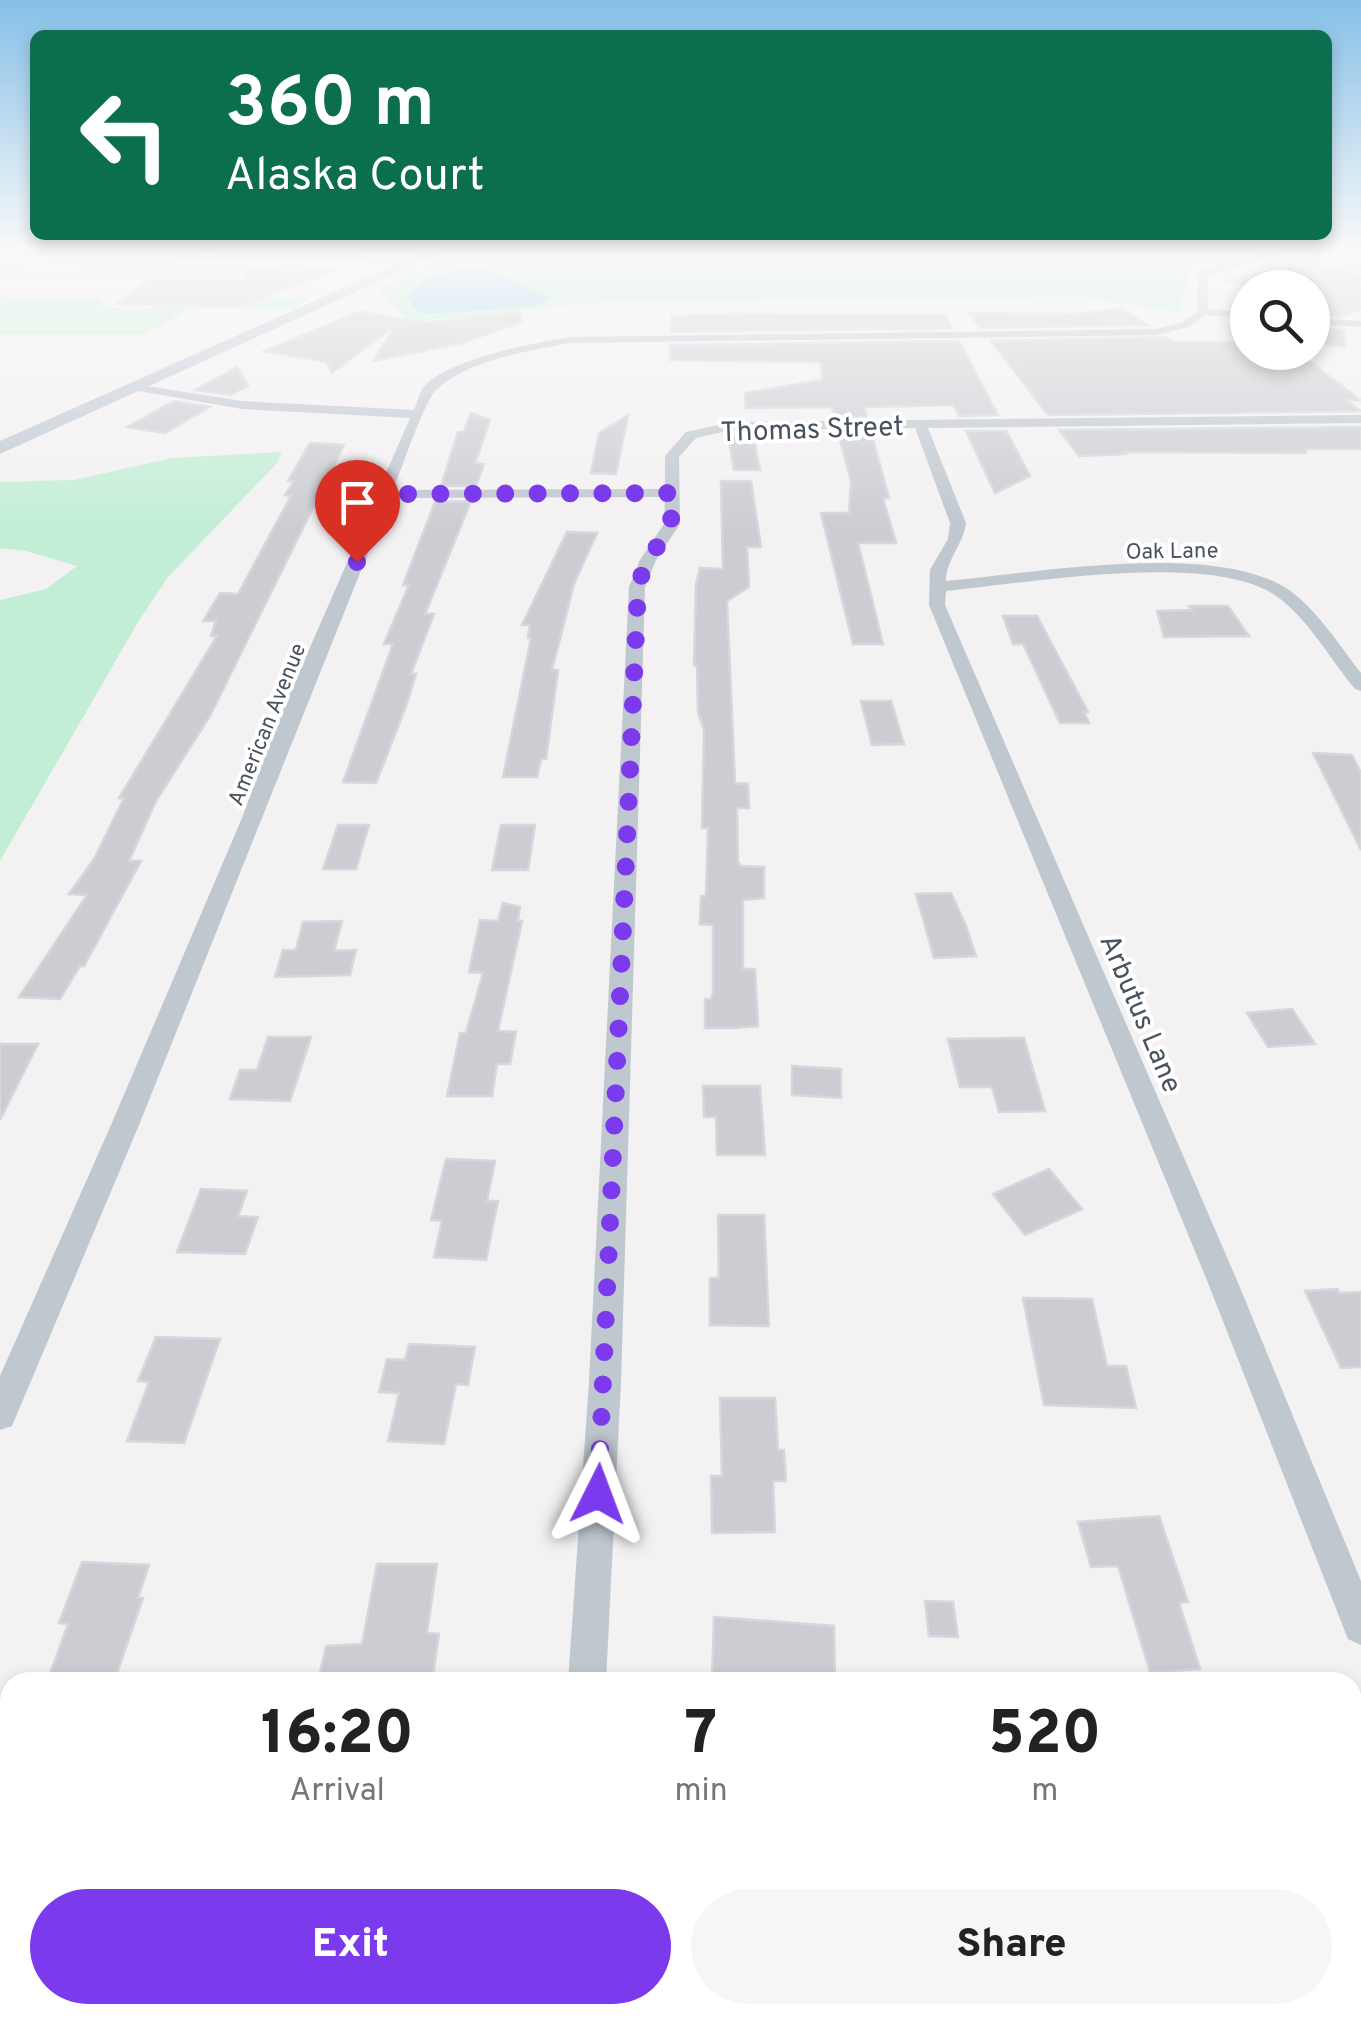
<!DOCTYPE html>
<html lang="en">
<head>
<meta charset="utf-8">
<style>
	body { margin:0; font-family:Overpass,sans-serif; background:#f6f6f6; color:#222; height:100vh; display:flex; flex-direction:column; font-size:38px; white-space:nowrap }
	* { box-sizing:border-box; margin:0 }
	p { font-size:32px; color:#767676 }
	.icon { flex:none; width:55px; height:55px; fill:none; stroke:currentColor; stroke-width:2; stroke-linecap:round; stroke-linejoin:round }
	.map { position:relative; flex:1; overflow:hidden }
	.side { position:absolute; left:0px; top:1672px; width:1362px; height:352px; display:flex; flex-direction:column; background:#fff; border-radius:30px 30px 0 0; box-shadow:0 5px 15px #0003 }
	.side>* { flex:none }
	.banner { position:absolute; left:30px; top:30px; width:1302px; height:210px; border-radius:15px; box-shadow:0 5px 15px #0003; background:#0b6e4f; color:#fff; overflow:hidden }
	.fabs { position:absolute; left:1230px; top:270px; display:grid; gap:20px }
	.fabs a { display:grid; place-items:center; width:100px; height:100px; border-radius:50%; background:#fff; box-shadow:0 5px 15px #0003; font-size:50px }
	.pin { position:absolute; display:grid; place-items:center; width:85px; height:85px; color:#fff; margin:-102px -42px; border-radius:50% 50% 50% 0; rotate:-45deg; box-shadow:0 0 10px #0007 }
	.pin .icon { rotate:45deg }
	.me { position:absolute; width:110px; margin:-55px; rotate:3deg; stroke-linejoin:round; filter:drop-shadow(0 0 8px #0008) }
	.turn { display:flex; align-items:center; gap:35px; height:210px; padding:0 30px; font-size:45px }
	.turn .icon { width:130px; height:130px; stroke-width:2.5 }
	.turn b { display:block; font-size:70px; line-height:85px }
	.eta { display:flex; justify-content:space-evenly; align-items:center; height:170px; text-align:center }
	.eta b { font-size:60px; font-weight:800; line-height:70px }
	.button { display:flex; gap:20px; margin-top:auto; padding:20px 30px }
	.button a { flex:1; height:115px; border-radius:60px; background:#7c3aed; color:#fff; font-size:40px; font-weight:800; line-height:115px; text-align:center }
	.button a+a { background:#f6f6f6; color:#222 }
	.map>svg:first-child { display:block }
	.green { fill:#c2eed5; fill-rule:evenodd }
	.water { fill:#91d2e9 }
	.building { fill:#cbcdd3; stroke:#d5d7dc; stroke-width:2.5 }
	.lines { fill:none; stroke-linecap:round; stroke-linejoin:round }
	.street { fill:#bfc7cf; fill-rule:evenodd }
	.secondary { fill:#bfc8d3; fill-rule:evenodd }
	.route { stroke:#7c3aed; stroke-width:18; stroke-dasharray:0 32.4 }
	.labels { text-anchor:middle; stroke-width:8; stroke-linejoin:round; paint-order:stroke }
	.far-street-label { font-size:22px; fill:#49535e; stroke:#fff }
	.street-label { font-size:28px; fill:#49535e; stroke:#fff }
</style>
</head>
<body>
<div class="map">
<svg width="1361" height="2023" viewBox="0 0 1361 2023">
	<rect width="100%" height="100%" fill="#f3f1f1"/>
	<path class="green" d="M 470,247 L 1361,247 L 1361,271 L 1286,249 L 1264,248 L 1189,270 L 1180,313 L 1081,297 L 603,302 L 410,322 L 376,291 ZM 482,267 L 550,298 L 542,305 L 433,314 L 418,312 Z
		M 155,258 C 189,266 223,260 257,267 L 228,277 L 0,278 L 0,259 C 42,285 111,260 155,258 Z
		M 0,297 L 103,298 L 102,305 L 129,311 L 204,298 L 311,297 L 295,309 L 188,309 L 144,335 L 0,335 Z
		M 282,452 L 277,463 L 168,577 L 138,622 L 0,861 L 0,600 L 46,589 L 77,566 L 26,551 L 0,548 L 0,482 L 74,480 L 172,458 Z"/>
	<path class="water" d="M 467,266 L 482,267 L 551,298 L 542,305 L 433,314 L 418,312 L 405,296 L 429,278 Z"/>
	<path class="building" d="M 1306,262 L 1361,275 L 1361,309 L 1342,316 L 1312,314 L 1312,288 L 1250,288 L 1225,281 Z
		M 293,264 L 334,270 L 241,307 L 117,304 L 149,279 L 246,280 L 243,272 Z
		M 1122,309 L 1148,325 L 980,328 L 969,313 L 1074,314 Z
		M 360,311 L 422,323 L 520,312 L 522,322 L 462,343 L 373,361 L 396,325 L 332,373 L 327,362 L 265,351 Z
		M 735,314 L 945,315 L 952,328 L 671,332 L 672,316 Z
		M 1312,328 L 1344,330 L 1346,347 L 1312,343 Z
		M 1166,337 L 1175,342 L 1248,342 L 1248,352 L 1298,352 L 1360,400 L 1346,400 L 1360,411 L 1048,415 L 991,341 Z
		M 959,341 L 998,415 L 959,416 L 954,405 L 864,407 L 867,417 L 834,417 L 832,407 L 746,408 L 745,393 L 822,380 L 821,362 L 670,360 L 670,345 Z
		M 237,367 L 248,386 L 231,395 L 195,390 Z
		M 174,401 L 210,407 L 165,433 L 127,427 Z
		M 471,413 L 490,420 L 475,463 L 484,464 L 476,486 L 441,486 L 458,432 L 464,432 Z
		M 628,415 L 616,474 L 591,473 L 599,433 Z
		M 1361,427 L 1361,449 L 1305,449 L 1306,453 L 1124,452 L 1126,454 L 1079,456 L 1059,430 Z
		M 966,431 L 1006,431 L 1030,476 L 995,493 Z
		M 871,432 L 889,498 L 883,498 L 896,543 L 858,543 L 883,644 L 853,644 L 821,513 L 849,513 L 851,481 L 838,433 Z
		M 744,434 L 754,441 L 760,470 L 734,470 L 728,435 Z
		M 310,443 L 344,445 L 210,716 L 156,801 L 129,861 L 141,861 L 84,966 L 80,966 L 60,999 L 19,997 L 87,895 L 69,894 L 94,859 L 124,798 L 119,798 L 217,636 L 211,636 L 216,621 L 203,621 L 220,593 L 238,594 L 291,496 L 285,495 L 294,481 L 288,481 Z
		M 721,481 L 751,481 L 761,547 L 747,547 L 749,587 L 727,601 L 735,783 L 748,784 L 749,808 L 737,808 L 738,862 L 741,866 L 764,867 L 764,898 L 743,900 L 743,969 L 755,969 L 758,1026 L 734,1028 L 705,1028 L 705,999 L 711,999 L 713,992 L 713,925 L 700,924 L 701,896 L 706,896 L 708,828 L 702,828 L 704,730 L 698,712 L 697,666 L 694,665 L 696,584 L 700,568 L 723,569 Z
		M 471,501 L 425,614 L 434,614 L 411,674 L 416,674 L 406,706 L 376,783 L 343,782 L 393,644 L 384,644 L 409,585 L 403,585 L 435,502 Z
		M 567,532 L 597,533 L 574,584 L 552,670 L 558,670 L 546,759 L 541,759 L 537,777 L 503,777 L 531,638 L 528,638 L 530,625 L 522,625 Z
		M 1189,606 L 1228,606 L 1249,636 L 1164,637 L 1157,611 L 1192,610 Z
		M 1003,616 L 1037,616 L 1088,712 L 1084,712 L 1089,723 L 1060,723 L 1023,644 L 1013,644 Z
		M 861,701 L 891,701 L 904,744 L 872,745 Z
		M 1313,753 L 1352,755 L 1361,773 L 1361,850 Z
		M 338,825 L 369,825 L 356,869 L 323,869 Z
		M 501,825 L 535,825 L 528,870 L 492,870 Z
		M 951,893 L 966,926 L 976,956 L 934,958 L 916,894 Z
		M 503,903 L 520,907 L 518,921 L 522,921 L 498,1031 L 516,1032 L 510,1064 L 497,1064 L 492,1096 L 447,1096 L 460,1033 L 466,1033 L 483,973 L 469,972 L 480,920 L 498,921 Z
		M 342,921 L 334,951 L 356,950 L 350,975 L 275,977 L 283,950 L 296,950 L 303,922 Z
		M 1292,1009 L 1315,1044 L 1268,1047 L 1247,1013 Z
		M 268,1037 L 311,1037 L 290,1101 L 230,1099 L 240,1070 L 257,1070 Z
		M 1024,1038 L 1045,1111 L 999,1112 L 992,1087 L 960,1087 L 948,1039 Z
		M 0,1044 L 38,1044 L 0,1120 Z
		M 792,1066 L 841,1069 L 841,1098 L 792,1095 Z
		M 703,1086 L 760,1086 L 765,1155 L 717,1155 L 716,1117 L 704,1117 Z
		M 446,1159 L 495,1161 L 487,1201 L 498,1201 L 486,1260 L 434,1257 L 442,1221 L 431,1220 Z
		M 1049,1169 L 1082,1209 L 1025,1235 L 993,1194 Z
		M 201,1189 L 247,1191 L 238,1216 L 258,1217 L 245,1254 L 177,1252 Z
		M 718,1215 L 764,1215 L 769,1326 L 710,1325 L 710,1278 L 719,1278 Z
		M 1338,1289 L 1339,1293 L 1361,1292 L 1361,1367 L 1341,1368 L 1305,1291 Z
		M 1023,1298 L 1092,1299 L 1107,1366 L 1126,1366 L 1136,1408 L 1044,1405 Z
		M 156,1337 L 220,1339 L 184,1443 L 127,1441 L 149,1382 L 138,1381 Z
		M 409,1344 L 475,1347 L 468,1385 L 456,1384 L 444,1444 L 388,1441 L 399,1393 L 379,1392 L 387,1359 L 405,1360 Z
		M 720,1398 L 775,1398 L 778,1450 L 784,1450 L 786,1481 L 773,1481 L 775,1532 L 712,1533 L 711,1476 L 722,1476 Z
		M 1159,1516 L 1188,1602 L 1179,1603 L 1200,1669 L 1150,1672 L 1118,1566 L 1091,1567 L 1078,1522 Z
		M 82,1562 L 149,1565 L 138,1598 L 143,1598 L 114,1682 L 47,1682 L 68,1624 L 59,1623 Z
		M 377,1564 L 437,1564 L 427,1633 L 439,1634 L 432,1682 L 318,1682 L 326,1646 L 362,1644 Z
		M 925,1601 L 953,1602 L 958,1637 L 929,1636 Z
		M 714,1617 L 834,1626 L 835,1682 L 712,1682 Z"/>
	<g class="lines">
		<path class="street" d="M 165,247 L 200,256 L 346,254 L 413,264 L 408,267 L 346,260 L 200,262 L 172,256 L 0,255 L 0,249 L 166,250 Z
			M 1278,249 L 1281,254 L 1207,276 L 1208,309 L 1248,312 L 1248,318 L 1205,315 L 1189,327 L 1156,335 L 570,343 C 528,351 471,359 437,389 C 424,401 402,469 393,490 L 665,489 L 665,456 L 686,432 L 732,422 L 1361,415 L 1361,423 L 928,428 L 966,523 C 963,545 946,560 946,581 C 1034,573 1200,543 1279,584 C 1312,601 1338,644 1361,673 L 1361,691 L 1355,689 C 1329,658 1303,610 1268,591 C 1198,553 1026,583 946,591 L 945,605 L 1236,1278 L 1361,1581 L 1361,1645 L 1348,1639 L 1206,1278 L 929,605 L 930,570 L 948,539 L 950,523 L 915,428 L 732,430 L 696,438 L 679,457 L 680,524 L 656,560 L 645,587 L 621,1382 L 606,1682 L 568,1682 L 589,1382 L 629,587 L 640,560 L 664,524 L 665,497 L 390,498 L 139,1125 L 12,1426 L 0,1430 L 0,1376 L 111,1125 L 242,818 L 278,721 L 410,418 L 242,409 L 138,391 L 134,384 L 242,401 L 414,410 C 417,404 419,394 423,388 C 446,359 534,343 570,337 L 1156,329 L 1181,323 L 1198,311 L 1197,276 L 1202,269 Z
			M 1312,318 L 1361,321 L 1361,327 L 1312,324 Z
			M 541,2015 L 587,2015 L 585,2023 L 539,2023 Z"/>
		<path class="secondary" d="M 436,247 L 454,247 L 0,454 L 0,441 Z"/>
	</g>
	<linearGradient id="sky" x2="0" y2="1"><stop stop-color="#85c0e8"/><stop offset="0.47" stop-color="#faf9f9"/><stop offset="1" stop-color="#faf9f9" stop-opacity="0"/></linearGradient>
	<rect width="1361" height="530" fill="url(#sky)"/>
	<g class="lines">
		<path class="route" d="M 357,562 L 384,494 L 674,493 C 676,538 646,548 638,588 L 598,1494"/>
	</g>
	<g class="labels">
		<g class="far-street-label">
			<text transform="translate(1172 550) rotate(-1)" y="8">Oak Lane</text>
			<text transform="translate(266 724) rotate(-68)" y="8">American Avenue</text>
		</g>
		<g class="street-label">
			<text transform="translate(812 428) rotate(-2)" y="10">Thomas Street</text>
			<text transform="translate(1142 1013) rotate(67)" y="10">Arbutus Lane</text>
		</g>
	</g>
</svg>
<div class="fabs">
<a><svg class="icon" aria-label="search" viewBox="0 0 24 24"><circle cx="10" cy="10" r="6"/><path d="M15 15l6 6"/></svg></a>
</div>
<div class="pin" style="left:357px;top:562px;background:#d93025"><svg class="icon" aria-label="arrive" viewBox="0 0 24 24"><path d="M6 21V4h12l-3 4 3 4H6"/></svg></div>
<svg class="me" style="left:598px;top:1494px" viewBox="-20 -20 40 40"><path d="M0-17L14 15 0 8-14 15z" fill="#7c3aed" stroke="#fff" stroke-width="4"/></svg>
<div class="banner">
<div class="turn"><svg class="icon" aria-label="left" viewBox="0 0 24 24"><path d="M17 20v-9H6M10 6l-5 5 5 5"/></svg><div><b>360 m</b>Alaska Court</div></div>
</div>
<section class="side">
<div class="eta">
<div><b>16:20</b><p>Arrival</p></div>
<div><b>7</b><p>min</p></div>
<div><b>520</b><p>m</p></div>
</div>
<div class="button"><a>Exit</a><a>Share</a></div>
</section>
</div>
</body>
</html>
